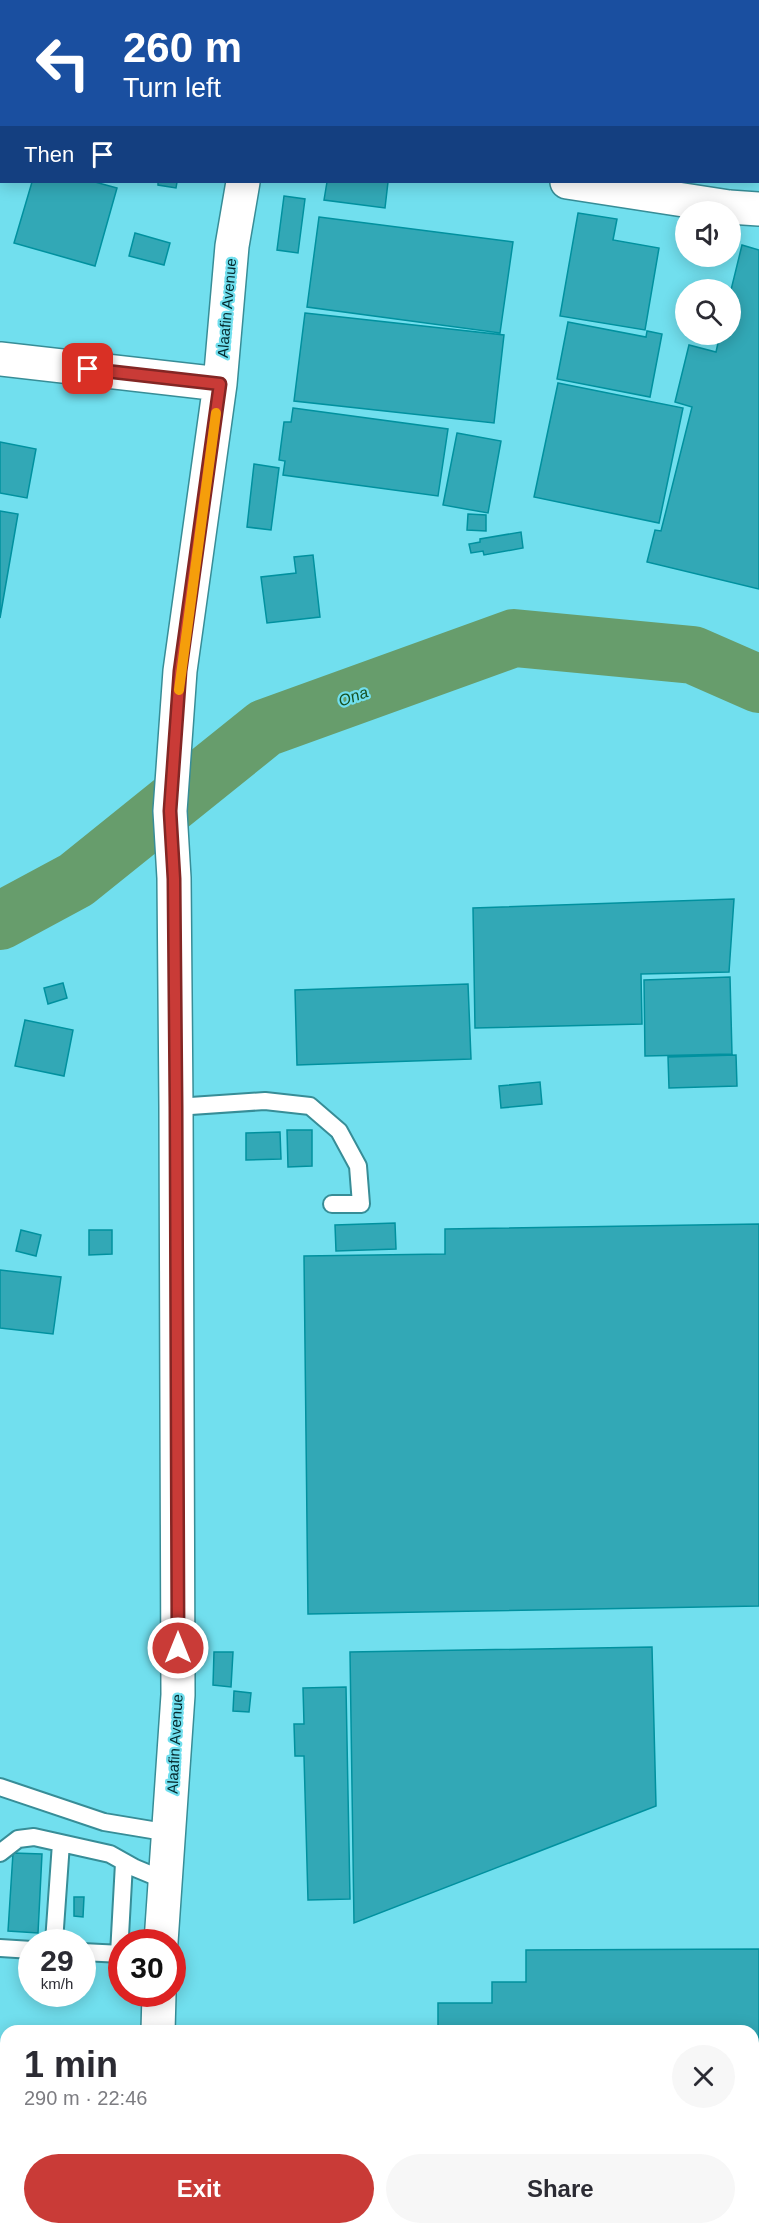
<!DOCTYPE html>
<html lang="en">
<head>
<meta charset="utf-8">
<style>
	body { margin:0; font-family:Arial,sans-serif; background:#f7f7f7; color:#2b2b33; height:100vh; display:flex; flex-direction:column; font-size:22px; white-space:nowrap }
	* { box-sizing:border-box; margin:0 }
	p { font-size:20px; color:#7c7c81 }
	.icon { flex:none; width:33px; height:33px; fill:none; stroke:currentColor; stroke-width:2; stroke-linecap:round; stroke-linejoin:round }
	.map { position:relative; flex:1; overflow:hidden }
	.details { position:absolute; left:0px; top:2025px; width:759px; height:210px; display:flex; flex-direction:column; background:#fff; border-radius:18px 18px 0 0; box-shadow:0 3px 15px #0003 }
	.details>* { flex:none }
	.top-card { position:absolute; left:0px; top:0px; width:759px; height:183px; box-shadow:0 3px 15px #0003; background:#1a4fa0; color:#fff; overflow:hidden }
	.fabs { position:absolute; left:675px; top:201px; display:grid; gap:12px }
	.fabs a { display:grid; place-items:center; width:66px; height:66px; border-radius:50%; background:#fff; box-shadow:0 3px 15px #0003; font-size:30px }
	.speed { position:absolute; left:18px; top:1929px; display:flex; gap:12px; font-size:30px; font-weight:700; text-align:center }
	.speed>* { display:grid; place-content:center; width:78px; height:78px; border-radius:50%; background:#fff; box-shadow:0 3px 15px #0003; line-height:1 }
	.speed small { font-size:15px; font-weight:400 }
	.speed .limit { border:9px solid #d22; background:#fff; color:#111 }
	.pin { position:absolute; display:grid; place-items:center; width:51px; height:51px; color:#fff; margin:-26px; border-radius:12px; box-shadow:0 3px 9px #0006 }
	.me { position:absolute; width:66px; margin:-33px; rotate:0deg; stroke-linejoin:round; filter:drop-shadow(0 0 4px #0008) }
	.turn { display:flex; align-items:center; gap:21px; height:126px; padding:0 24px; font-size:27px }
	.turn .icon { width:78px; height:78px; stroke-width:2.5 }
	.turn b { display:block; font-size:42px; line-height:51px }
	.then { display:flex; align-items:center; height:57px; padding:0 24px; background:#0003; gap:12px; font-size:22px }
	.round { display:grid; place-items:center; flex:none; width:63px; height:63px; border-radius:32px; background:#f7f7f7 }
	.head { display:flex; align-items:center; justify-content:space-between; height:102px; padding:0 24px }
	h1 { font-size:36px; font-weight:700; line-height:45px }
	.cta { display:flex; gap:12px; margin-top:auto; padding:12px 24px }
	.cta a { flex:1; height:69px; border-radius:36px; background:#c93b37; color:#fff; font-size:24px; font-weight:700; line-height:69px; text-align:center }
	.cta a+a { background:#f7f7f7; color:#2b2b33 }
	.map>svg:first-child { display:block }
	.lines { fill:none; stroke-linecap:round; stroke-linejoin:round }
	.river { stroke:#679d6c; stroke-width:58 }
	.building { fill:#32a8b6; stroke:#00919f; stroke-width:1.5 }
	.lane-casing { stroke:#378d97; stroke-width:20 }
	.street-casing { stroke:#378d97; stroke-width:36 }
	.lane { stroke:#fff; stroke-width:16 }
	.street { stroke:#fff; stroke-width:33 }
	.route-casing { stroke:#832624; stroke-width:15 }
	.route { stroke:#c93b37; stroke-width:10 }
	.slow { stroke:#f59e0b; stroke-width:10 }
	.labels { text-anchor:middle; stroke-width:4.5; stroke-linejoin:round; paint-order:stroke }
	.street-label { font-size:15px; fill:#042a2e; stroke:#71dfee }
	.water-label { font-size:16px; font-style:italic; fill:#155020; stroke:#71dfee }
</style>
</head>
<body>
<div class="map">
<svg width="759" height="2235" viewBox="0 0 759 2235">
	<rect width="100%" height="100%" fill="#71dfee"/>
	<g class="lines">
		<path class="river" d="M 0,921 L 76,880 L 265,728 L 514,638 L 693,655 L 759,684"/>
	</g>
	<path class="building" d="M 374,0 L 437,0 L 374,2 Z
		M 508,0 L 560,0 L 571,2 L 507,2 Z
		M 661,0 L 696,0 L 715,2 L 661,2 Z
		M 758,5 L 759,5 L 759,60 L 758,60 Z
		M 0,44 L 2,44 L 2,152 L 0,152 Z
		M 32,182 L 95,182 L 117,188 L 95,266 L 14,243 Z
		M 158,182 L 177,182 L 176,188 L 158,185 Z
		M 327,182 L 388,182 L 385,208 L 324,200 Z
		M 284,196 L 305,199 L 298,253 L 277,250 Z
		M 578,213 L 617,219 L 613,240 L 659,248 L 645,330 L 560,316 Z
		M 319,217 L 513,242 L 500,333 L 307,307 Z
		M 135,233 L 170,243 L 164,265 L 129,256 Z
		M 742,245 L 759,250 L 759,589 L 647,562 L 655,530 L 661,531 L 692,407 L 675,402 L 689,345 L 716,352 L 720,334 L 730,334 L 730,294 Z
		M 305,313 L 504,335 L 494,423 L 294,401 Z
		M 568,322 L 646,337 L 647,331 L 662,334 L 650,397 L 557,379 Z
		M 558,383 L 683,408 L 659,523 L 534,497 Z
		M 293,408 L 448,429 L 438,496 L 283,475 L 285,461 L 279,460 L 284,422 L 291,422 Z
		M 457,433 L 501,441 L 488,513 L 443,505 Z
		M 0,442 L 36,449 L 27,498 L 0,493 Z
		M 254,464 L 279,468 L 271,530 L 247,527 Z
		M 0,511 L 18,514 L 0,618 Z
		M 468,514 L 486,515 L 486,531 L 467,530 Z
		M 521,532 L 523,548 L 484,555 L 483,551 L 471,553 L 469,544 L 480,542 L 480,539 Z
		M 313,555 L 320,617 L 267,623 L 261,577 L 296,573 L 294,557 Z
		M 734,899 L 729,972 L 641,974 L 642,1024 L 475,1028 L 473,908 Z
		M 730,977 L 732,1054 L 645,1056 L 644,980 Z
		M 63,983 L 67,998 L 48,1004 L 44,988 Z
		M 468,984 L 471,1059 L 297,1065 L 295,990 Z
		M 25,1020 L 73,1030 L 64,1076 L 15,1066 Z
		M 736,1055 L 737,1086 L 669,1088 L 668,1057 Z
		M 540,1082 L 542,1104 L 501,1108 L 499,1086 Z
		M 287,1130 L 312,1130 L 312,1166 L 288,1167 Z
		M 280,1132 L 281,1159 L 246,1160 L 246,1133 Z
		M 395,1223 L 396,1249 L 336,1251 L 335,1225 Z
		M 759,1224 L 759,1606 L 308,1614 L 304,1256 L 445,1254 L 445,1229 Z
		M 21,1230 L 41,1235 L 36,1256 L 16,1251 Z
		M 89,1230 L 112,1230 L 112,1254 L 89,1255 Z
		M 0,1270 L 61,1277 L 53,1334 L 0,1328 Z
		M 652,1647 L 656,1806 L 354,1923 L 350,1652 Z
		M 214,1652 L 233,1652 L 231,1687 L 213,1685 Z
		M 346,1687 L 350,1899 L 308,1900 L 304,1756 L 295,1756 L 294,1724 L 304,1724 L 303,1688 Z
		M 234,1691 L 251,1693 L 249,1712 L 233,1711 Z
		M 13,1853 L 42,1854 L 38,1933 L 8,1931 Z
		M 74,1897 L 84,1897 L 83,1917 L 74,1916 Z
		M 759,1949 L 759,2235 L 301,2235 L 301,2229 L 753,2229 L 753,2031 L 301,2030 L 438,2029 L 438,2003 L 492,2003 L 492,1982 L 526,1982 L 526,1950 Z"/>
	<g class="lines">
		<g class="lane-casing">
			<path id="lane" d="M 176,1107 L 265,1101 L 310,1106 L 339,1131 L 358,1166 L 361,1204 L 332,1204
				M 0,1787 L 104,1822 L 170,1833
				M 0,1853 L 18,1839 L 34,1837 L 110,1854 L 135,1868 L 164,1880
				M 54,1942 L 61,1843
				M 0,1948 L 32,1950
				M 82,1952 L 122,1954
				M 119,1954 L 124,1863"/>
		</g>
		<g class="street-casing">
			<path id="street" d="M 275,2 L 276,0
				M 567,182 L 729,207 L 759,209
				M 0,359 L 220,384
				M 161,1942 L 178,1695 L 176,1107 L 174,878 L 170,811 L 180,671 L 220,384 L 232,246 L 243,182
				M 158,2031 L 159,1994
				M 168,2229 L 168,2235"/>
		</g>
		<use href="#lane" class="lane"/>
		<use href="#street" class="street"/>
	</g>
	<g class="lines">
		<g class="route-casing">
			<path id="route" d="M 88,369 L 220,384 L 180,671 L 170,811 L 174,879 L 176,1107 L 178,1648"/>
		</g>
		<use href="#route" class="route"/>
		<path class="slow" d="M 179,690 L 216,413"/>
	</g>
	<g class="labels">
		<g class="street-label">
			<text transform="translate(227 308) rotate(-85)" y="5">Alaafin Avenue</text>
			<text transform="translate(175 1744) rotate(-87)" y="5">Alaafin Avenue</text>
		</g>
		<g class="water-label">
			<text transform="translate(353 696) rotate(-20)" y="6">Ona</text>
		</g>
	</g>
</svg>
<div class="fabs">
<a><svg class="icon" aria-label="sound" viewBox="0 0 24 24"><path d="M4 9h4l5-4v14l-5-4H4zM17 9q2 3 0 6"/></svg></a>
<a><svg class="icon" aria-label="search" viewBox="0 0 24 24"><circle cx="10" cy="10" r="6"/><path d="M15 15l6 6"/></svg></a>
</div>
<div class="speed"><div>29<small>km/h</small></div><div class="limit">30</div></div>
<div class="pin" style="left:88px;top:369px;background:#d93025"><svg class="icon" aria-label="arrive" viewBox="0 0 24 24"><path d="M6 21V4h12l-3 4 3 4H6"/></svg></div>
<svg class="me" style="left:178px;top:1648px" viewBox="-20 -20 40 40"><circle r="17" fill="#c93b37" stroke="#fff" stroke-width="3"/><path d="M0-11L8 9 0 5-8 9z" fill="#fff"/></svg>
<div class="top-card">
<div class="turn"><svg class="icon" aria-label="left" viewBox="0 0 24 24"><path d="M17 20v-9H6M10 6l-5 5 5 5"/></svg><div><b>260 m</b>Turn left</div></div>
<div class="then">Then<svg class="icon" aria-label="arrive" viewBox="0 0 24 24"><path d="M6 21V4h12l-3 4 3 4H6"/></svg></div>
</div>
<section class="details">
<div class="head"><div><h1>1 min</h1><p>290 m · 22:46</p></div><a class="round"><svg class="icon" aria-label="close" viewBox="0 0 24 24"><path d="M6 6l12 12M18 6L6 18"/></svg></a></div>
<div class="cta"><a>Exit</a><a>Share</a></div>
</section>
</div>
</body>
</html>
